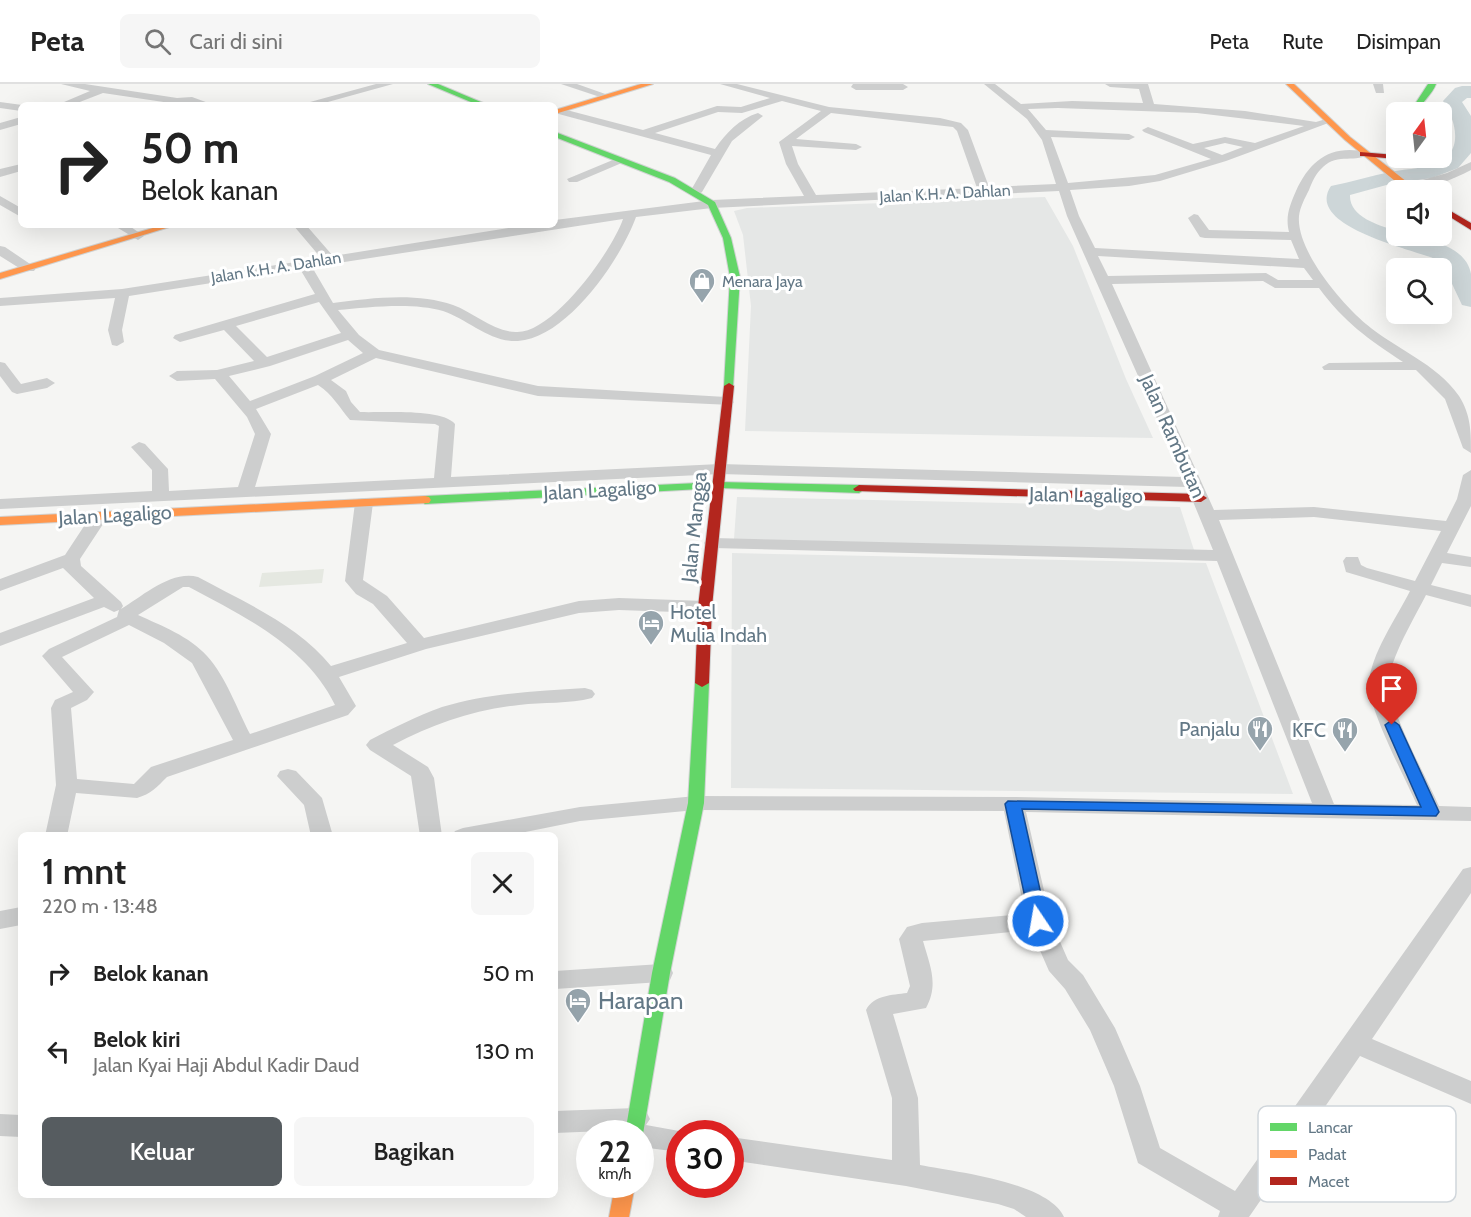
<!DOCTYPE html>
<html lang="id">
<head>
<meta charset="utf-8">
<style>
	body { margin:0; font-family:Cabin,sans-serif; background:#f6f6f6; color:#222; height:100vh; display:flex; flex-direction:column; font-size:22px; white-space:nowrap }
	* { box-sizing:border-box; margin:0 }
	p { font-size:20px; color:#767676 }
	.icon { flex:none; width:33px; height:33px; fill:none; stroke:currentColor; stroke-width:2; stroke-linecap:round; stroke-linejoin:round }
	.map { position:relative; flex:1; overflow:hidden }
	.details { position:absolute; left:18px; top:748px; width:540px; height:366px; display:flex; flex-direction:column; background:#fff; border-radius:9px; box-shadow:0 6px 24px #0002 }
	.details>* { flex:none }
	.hud { position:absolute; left:18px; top:18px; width:540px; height:126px; border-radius:9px; box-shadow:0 6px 24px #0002; background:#fff; color:#222; overflow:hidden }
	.needle { width:39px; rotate:15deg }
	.buttons { position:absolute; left:1386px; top:18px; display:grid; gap:12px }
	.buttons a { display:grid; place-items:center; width:66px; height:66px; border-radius:9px; background:#fff; box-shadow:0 6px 24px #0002; font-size:30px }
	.speed { position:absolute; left:576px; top:1036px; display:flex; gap:12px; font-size:30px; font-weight:700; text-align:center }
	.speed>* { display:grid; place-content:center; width:78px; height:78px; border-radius:50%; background:#fff; box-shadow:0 6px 24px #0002; line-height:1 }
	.speed small { font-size:15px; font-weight:400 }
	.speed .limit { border:9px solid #d22; background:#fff; color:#111 }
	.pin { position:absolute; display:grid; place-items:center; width:51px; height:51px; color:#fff; margin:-62px -26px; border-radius:50% 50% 50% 0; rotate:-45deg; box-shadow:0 0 6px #0007 }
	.pin .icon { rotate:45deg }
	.me { position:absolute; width:66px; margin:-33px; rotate:348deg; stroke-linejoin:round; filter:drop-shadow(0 0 4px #0008) }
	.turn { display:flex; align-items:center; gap:21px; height:126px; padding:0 24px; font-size:27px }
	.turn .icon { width:78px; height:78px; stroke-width:2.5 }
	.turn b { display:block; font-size:42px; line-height:51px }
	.round { display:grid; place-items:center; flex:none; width:63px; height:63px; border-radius:9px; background:#f6f6f6 }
	.head { display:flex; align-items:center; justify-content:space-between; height:102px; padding:0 24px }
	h1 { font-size:36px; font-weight:600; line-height:45px }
	.cta { display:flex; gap:12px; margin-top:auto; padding:12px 24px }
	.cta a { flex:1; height:69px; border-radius:9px; background:#565c60; color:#fff; font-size:24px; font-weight:600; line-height:69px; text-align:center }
	.cta a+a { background:#f6f6f6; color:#222 }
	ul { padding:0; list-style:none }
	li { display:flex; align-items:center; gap:18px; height:78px; padding:0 24px }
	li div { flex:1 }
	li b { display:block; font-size:22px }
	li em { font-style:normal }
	header { display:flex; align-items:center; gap:36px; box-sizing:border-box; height:84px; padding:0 30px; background:#fff; border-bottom:2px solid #e0e0e0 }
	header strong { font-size:28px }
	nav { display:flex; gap:33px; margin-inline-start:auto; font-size:21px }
	.search { width:420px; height:54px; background:#f6f6f6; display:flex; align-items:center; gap:15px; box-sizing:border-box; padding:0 21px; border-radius:9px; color:#767676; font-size:22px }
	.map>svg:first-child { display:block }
	.built { fill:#e5e7e6 }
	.green { fill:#e5e8e1 }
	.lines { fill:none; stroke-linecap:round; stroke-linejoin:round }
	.river { fill:#cdd6d8; fill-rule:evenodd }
	.fast-casing { stroke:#d1d3d3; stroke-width:2 }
	.slow-casing { stroke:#d1d3d3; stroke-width:2 }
	.jam-casing { stroke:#d1d3d3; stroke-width:2 }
	.street { fill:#cdcece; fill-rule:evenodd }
	.fast { fill:#63d668; fill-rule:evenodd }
	.slow { fill:#ff974d; fill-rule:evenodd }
	.jam { fill:#b3261e; fill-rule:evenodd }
	.route { fill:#1a73e8; stroke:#114b97; stroke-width:1.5 }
	.labels { text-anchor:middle; stroke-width:6; stroke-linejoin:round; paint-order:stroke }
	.far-street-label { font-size:16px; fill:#637886; stroke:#fff }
	.far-poi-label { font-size:16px; fill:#637886; stroke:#fff; text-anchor:start }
	.street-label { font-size:20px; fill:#637886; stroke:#fff }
	.poi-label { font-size:20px; fill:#637886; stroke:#fff; text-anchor:end }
	.near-poi-label { font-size:24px; fill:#637886; stroke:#fff; text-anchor:start }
	.key { fill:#fff; stroke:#d0d6db; stroke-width:1.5 }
	.key-label { font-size:16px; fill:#637886 }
</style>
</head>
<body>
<header>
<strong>Peta</strong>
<div class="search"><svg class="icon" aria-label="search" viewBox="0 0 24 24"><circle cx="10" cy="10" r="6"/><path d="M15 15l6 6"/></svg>Cari di sini</div>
<nav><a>Peta</a><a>Rute</a><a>Disimpan</a></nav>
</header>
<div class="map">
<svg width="1471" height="1133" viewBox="0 0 1471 1133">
	<rect width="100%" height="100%" fill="#f5f5f3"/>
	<path class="built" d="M 1045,113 L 1073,162 L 1126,295 L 1153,354 L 745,347 L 751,222 L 743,151 L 734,127 L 747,124 Z
		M 737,413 L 1180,423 L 1194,466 L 734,455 Z
		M 732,469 L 1206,479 L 1293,710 L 731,704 Z"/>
	<path class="green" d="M 324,485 L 322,499 L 259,503 L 262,489 Z"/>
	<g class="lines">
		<path class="river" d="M 1462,2 L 1471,2 L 1471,14 L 1467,14 L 1462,18 L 1471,32 L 1471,69 L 1458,84 L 1432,94 L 1390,100 L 1350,111 C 1349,133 1378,141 1396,147 L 1396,152 C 1421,152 1466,160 1471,190 C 1471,201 1471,213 1471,223 L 1462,221 L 1445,185 L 1438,176 C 1416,166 1303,143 1331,102 C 1351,98 1371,92 1390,88 C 1404,85 1418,85 1432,81 C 1464,71 1458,40 1443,17 L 1455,4 Z"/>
		<g class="fast-casing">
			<path id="fast" d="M 428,0 L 438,0 L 488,21 L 478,21 Z
				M 1428,0 L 1436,0 C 1432,11 1422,17 1418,28 L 1412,28 L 1415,20 Z
				M 555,48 L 675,94 L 715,118 L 731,154 L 740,193 L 733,304 L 725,304 L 724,302 L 730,193 L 723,154 L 708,121 L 669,98 L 555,53 Z
				M 719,398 L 859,401 L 865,405 L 859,409 L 719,404 L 425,420 L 419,416 L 425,412 Z
				M 702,595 L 709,599 L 704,719 L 670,889 L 643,1050 L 640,1056 L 640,1050 L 625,1050 L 652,889 L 688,719 L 695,599 Z"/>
		</g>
		<g class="slow-casing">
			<path id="slow" d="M 641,0 L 653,0 L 555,30 L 555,26 Z
				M 1286,0 L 1294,0 L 1350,53 L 1412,102 L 1412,106 L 1406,106 L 1345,56 Z
				M 163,141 L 176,141 L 0,195 L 0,189 Z
				M 425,412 L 429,413 L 431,416 L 429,419 L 0,441 L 0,433 Z
				M 615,1101 L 635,1101 L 629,1133 L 609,1133 Z"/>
		</g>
		<g class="jam-casing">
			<path id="jam" d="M 1360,68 L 1396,71 L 1396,74 L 1400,74 L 1396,75 L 1363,72 L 1360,72 Z
				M 1442,122 L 1471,139 L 1471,146 L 1442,128 Z
				M 729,299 L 734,302 L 712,523 L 709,599 L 702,603 L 695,599 L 698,523 L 724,302 Z
				M 859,401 L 1201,410 L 1207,414 L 1201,418 L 855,407 L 853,405 Z"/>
		</g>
		<path class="street" d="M 61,0 L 85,0 L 177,14 L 192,13 L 214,21 L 177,20 L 103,9 L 72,21 L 57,21 L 90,7 Z
			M 376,0 L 393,0 L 317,21 L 299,21 Z
			M 561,0 L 577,0 L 611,12 L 606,15 Z
			M 720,0 L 737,0 L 829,23 L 940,34 L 961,39 L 968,46 L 989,103 L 1056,100 L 1042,56 L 1027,35 L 984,0 L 995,0 L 1021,20 L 1072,17 L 1143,19 L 1139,5 L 1110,3 L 1105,0 L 1148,0 L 1154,20 L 1245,27 L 1316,38 L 1326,35 L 1331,38 L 1226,77 L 1160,97 L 1129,102 L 1070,106 L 1079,132 L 1095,164 L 1299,175 L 1291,156 L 1205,154 L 1200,153 L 1188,134 L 1194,130 L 1198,131 L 1209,146 L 1289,148 C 1285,132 1290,121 1296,107 C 1310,76 1331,60 1367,68 L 1369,70 C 1358,79 1337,69 1323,83 C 1316,89 1312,98 1309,106 C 1305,114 1300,123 1299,132 C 1296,166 1341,219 1366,240 C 1397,266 1436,279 1459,312 C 1471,331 1471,348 1471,369 L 1463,364 L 1445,315 L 1416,286 L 1324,286 L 1322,283 L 1329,279 L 1403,278 C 1368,255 1344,238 1319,204 L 1275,204 L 1263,197 L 1112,200 L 1214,426 L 1314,423 L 1446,437 L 1457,415 L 1463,391 L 1471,386 L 1471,422 L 1447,469 L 1471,473 L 1471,483 L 1442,479 L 1431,501 L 1471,511 L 1471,523 L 1426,511 C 1415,533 1388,577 1389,601 C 1390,627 1427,695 1439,722 L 1471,723 L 1471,737 L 1026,728 L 1051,837 L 1068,876 L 1083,891 L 1115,944 L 1140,1002 L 1160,1064 L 1235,1107 L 1463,785 L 1471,783 L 1471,809 L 1372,955 L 1471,997 L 1471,1020 L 1360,972 L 1249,1133 L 1218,1133 L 1220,1127 L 1138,1079 L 1114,1002 L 1090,946 L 1065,905 L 1049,887 L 1031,846 L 923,857 C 930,882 939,900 926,924 L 893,930 L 918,1014 L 920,1081 C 956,1088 1048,1098 1064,1133 L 1026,1133 L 1014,1125 L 998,1120 L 906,1102 L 730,1076 L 730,1053 L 892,1076 L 892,1014 L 866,926 C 874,911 892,911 907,909 L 910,902 L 899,855 L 907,843 L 922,839 L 1025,830 L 1004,727 L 696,726 L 580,737 L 506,752 L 452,752 L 455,747 L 463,744 L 580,723 L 696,712 L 1013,713 L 1312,719 L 1217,477 L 713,464 L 707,463 L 704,459 L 707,455 L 713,454 L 1213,466 L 1187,403 L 720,390 L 0,425 L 0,415 L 152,407 L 152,386 L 131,363 L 139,358 L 145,360 L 168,385 L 169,407 L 238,403 L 255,350 L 247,333 L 215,295 L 177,297 L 169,292 L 177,287 L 217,286 L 254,277 L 224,246 L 180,258 L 173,254 L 175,251 L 315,210 L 300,185 L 129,212 L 122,246 L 124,258 L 117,262 L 112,261 L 108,246 L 115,214 L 0,222 L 0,214 L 122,205 L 321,174 L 293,141 L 306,141 L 333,172 L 527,141 L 555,141 L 555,136 L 712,116 L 804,112 L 786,80 L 779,58 L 821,27 L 782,17 L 742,29 L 718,28 L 655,49 L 715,65 C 726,49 739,35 758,29 L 763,32 L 732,57 L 702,108 L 696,112 L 690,108 L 711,71 L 555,29 L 555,25 L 559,24 L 643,46 L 717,22 L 741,23 L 770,14 ZM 1058,24 L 1197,29 L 1304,42 L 1255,59 L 1225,53 L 1193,60 L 1148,43 L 1142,46 L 1144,48 L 1211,75 L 1155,91 L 1068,99 L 1051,53 L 1129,56 L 1135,53 L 1129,50 L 1046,46 L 1028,25 ZM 831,29 L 953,43 L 957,47 L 977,104 L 816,111 L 798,80 L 792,62 L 856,66 L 862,63 L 856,60 L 796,55 ZM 1225,59 L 1243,63 L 1222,71 L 1204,64 ZM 1059,107 L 1067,132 L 1183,393 L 720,380 L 451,393 L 455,340 C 442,324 382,329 360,328 L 351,318 L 346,307 L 331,296 L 376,274 L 538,312 L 731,321 L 734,318 L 726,313 L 538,302 L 379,266 L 359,251 L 338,226 C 368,223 414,218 443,227 C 467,235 491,259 518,257 C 567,254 621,175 636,133 L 712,124 ZM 623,135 C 612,167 553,250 516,248 C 494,248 473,228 453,221 C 417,208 370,214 333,219 L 312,183 ZM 1098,172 L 1304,184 L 1313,196 L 1278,196 L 1266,189 L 1108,192 ZM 319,218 L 341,249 L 267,273 L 236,242 ZM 348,256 L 363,269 L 315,292 L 250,317 L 229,292 L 270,282 ZM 318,301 C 333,311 339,323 350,336 L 435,340 L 439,342 L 434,394 L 255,403 L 271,350 L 256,325 ZM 1314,433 L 1441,447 L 1415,497 L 1367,484 L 1361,481 L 1358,473 L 1346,473 L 1343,477 L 1346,488 L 1410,507 C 1397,533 1370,571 1369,600 C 1368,624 1406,696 1417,721 L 1334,720 L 1219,436 Z
			M 853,0 L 903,0 L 908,3 L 903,6 L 856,6 L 851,3 Z
			M 1373,0 L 1383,0 L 1384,9 L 1376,9 Z
			M 0,18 L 22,21 L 21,27 L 0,24 Z
			M 21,33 L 21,40 L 0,46 L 0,39 Z
			M 620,73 L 624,74 L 624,78 L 577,98 L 569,98 L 567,95 Z
			M 1471,78 L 1471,86 C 1452,96 1427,106 1405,106 L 1403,104 L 1405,101 L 1447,89 Z
			M 21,80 L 21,87 L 0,93 L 0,85 Z
			M 0,112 L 21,124 L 21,133 L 0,121 Z
			M 113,141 L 128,141 L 144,152 L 138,156 Z
			M 0,162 L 5,163 L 36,184 L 34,187 L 24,187 L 0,172 Z
			M 0,278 L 5,279 L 21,300 L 47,294 L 55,299 L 47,304 L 17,310 L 12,308 L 0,292 Z
			M 364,414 L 370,415 L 373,419 L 363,496 L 387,512 L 424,554 L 579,517 L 619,514 L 705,517 L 712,519 L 714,523 L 712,527 L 705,529 L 619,526 L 579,529 L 426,565 L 339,593 L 356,622 L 348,631 L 167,693 C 157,703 151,710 137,714 L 76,709 L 67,752 L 45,752 L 56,701 L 51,624 L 55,616 L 73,608 L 42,572 L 49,565 L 117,533 L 119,526 L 114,528 L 104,523 L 0,562 L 0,549 L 94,514 L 63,484 L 0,507 L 0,495 L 65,471 L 94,427 L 106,427 L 109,431 L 80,475 L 81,482 L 121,518 L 123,522 L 121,525 C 143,512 171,486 198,493 C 244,518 298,541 331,582 L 407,559 L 373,520 L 356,510 L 345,497 L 355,419 L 358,415 ZM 183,503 L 189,503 C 245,533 306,562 335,621 L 250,650 C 237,625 226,593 207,572 C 189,552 162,542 138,531 ZM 129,541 L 164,559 L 192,579 L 233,656 L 151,683 L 134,700 L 77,695 L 71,624 L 87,616 L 94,608 L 62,573 Z
			M 585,604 L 592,606 L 595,610 L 592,614 C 569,620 543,618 519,621 C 472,626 434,640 393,661 L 428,683 L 434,694 L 442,752 L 420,752 L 411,692 L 370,666 L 366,661 L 370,656 C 393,644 417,632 442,623 C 488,609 537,607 585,604 Z
			M 288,685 L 296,687 L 322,714 L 333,752 L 311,752 L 304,721 L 277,692 L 280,687 Z
			M 21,823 L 21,841 L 0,845 L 0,827 Z
			M 661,880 L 670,882 L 673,889 L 670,896 L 661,898 L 555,905 L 555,887 Z
			M 636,1024 L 646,1027 L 650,1035 L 646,1041 L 690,1049 L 680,1050 L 680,1068 L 640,1063 L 640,1050 L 627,1050 L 629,1046 L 555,1049 L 555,1027 Z
			M 0,1030 L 21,1031 L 21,1053 L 0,1052 Z"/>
		<use href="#fast" class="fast"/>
		<use href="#slow" class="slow"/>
		<use href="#jam" class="jam"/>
	</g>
	<path class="route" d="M 1392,636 L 1399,641 L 1439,728 L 1436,732 L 1022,725 L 1047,837 L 1044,841 L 1033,841 L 1030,837 L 1005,720 L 1008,717 L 1421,723 L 1385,641 Z"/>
	<defs>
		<g id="shop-pin" transform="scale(1.35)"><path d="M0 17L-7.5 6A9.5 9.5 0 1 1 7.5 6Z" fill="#96a4ac" stroke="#fff"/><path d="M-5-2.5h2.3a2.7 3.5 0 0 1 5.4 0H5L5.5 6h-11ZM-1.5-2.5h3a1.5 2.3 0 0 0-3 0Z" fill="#fff"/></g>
		<g id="hotel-pin" transform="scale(1.35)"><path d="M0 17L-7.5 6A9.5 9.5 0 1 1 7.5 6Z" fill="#96a4ac" stroke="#fff"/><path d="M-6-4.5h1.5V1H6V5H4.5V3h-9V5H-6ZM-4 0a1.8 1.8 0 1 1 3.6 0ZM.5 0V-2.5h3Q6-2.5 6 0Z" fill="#fff"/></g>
		<g id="restaurant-pin" transform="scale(1.35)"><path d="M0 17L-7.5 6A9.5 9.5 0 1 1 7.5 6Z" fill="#96a4ac" stroke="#fff"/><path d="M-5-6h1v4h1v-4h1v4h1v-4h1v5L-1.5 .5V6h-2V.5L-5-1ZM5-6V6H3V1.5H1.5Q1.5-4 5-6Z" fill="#fff"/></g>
	</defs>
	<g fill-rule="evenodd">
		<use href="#shop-pin" x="702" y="197"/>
		<use href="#hotel-pin" x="651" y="539"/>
		<use href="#restaurant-pin" x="1260" y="645"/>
		<use href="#restaurant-pin" x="1345" y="646"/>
		<use href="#hotel-pin" x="578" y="917"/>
	</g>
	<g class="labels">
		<g class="far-street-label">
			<text transform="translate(945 109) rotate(-3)" y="6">Jalan K.H. A. Dahlan</text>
			<text transform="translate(276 183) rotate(-9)" y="6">Jalan K.H. A. Dahlan</text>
		</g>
		<g class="far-poi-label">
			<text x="722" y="203">Menara Jaya</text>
		</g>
		<g class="street-label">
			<text transform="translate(1173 352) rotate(66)" y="7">Jalan Rambutan</text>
			<text transform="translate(600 406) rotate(-3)" y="7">Jalan Lagaligo</text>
			<text transform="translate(1086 411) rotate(1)" y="7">Jalan Lagaligo</text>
			<text transform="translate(115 431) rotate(-3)" y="7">Jalan Lagaligo</text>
			<text transform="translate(694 443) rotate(-84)" y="7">Jalan Mangga</text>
		</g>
		<g class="poi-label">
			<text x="670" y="535" text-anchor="start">Hotel<tspan x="670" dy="23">Mulia Indah</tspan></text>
			<text x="1240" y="652">Panjalu</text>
			<text x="1326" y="653">KFC</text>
		</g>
		<g class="near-poi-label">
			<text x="598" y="925">Harapan</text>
		</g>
	</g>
	<rect x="1258" y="1022" width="198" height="96" rx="9" class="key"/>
	<rect x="1270" y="1039" width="27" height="8" fill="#63d668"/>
	<rect x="1270" y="1066" width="27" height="8" fill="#ff974d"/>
	<rect x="1270" y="1093" width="27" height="8" fill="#b3261e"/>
	<g class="key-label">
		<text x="1308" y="1049">Lancar</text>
		<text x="1308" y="1076">Padat</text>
		<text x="1308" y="1103">Macet</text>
	</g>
</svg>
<div class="buttons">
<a><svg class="needle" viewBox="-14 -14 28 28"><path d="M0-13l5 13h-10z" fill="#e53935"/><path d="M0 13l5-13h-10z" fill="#767676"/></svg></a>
<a><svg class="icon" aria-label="sound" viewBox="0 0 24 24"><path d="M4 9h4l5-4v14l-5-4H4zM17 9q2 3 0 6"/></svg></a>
<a><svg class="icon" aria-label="search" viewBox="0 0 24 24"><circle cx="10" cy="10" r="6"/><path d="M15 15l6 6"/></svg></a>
</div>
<div class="speed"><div>22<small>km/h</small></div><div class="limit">30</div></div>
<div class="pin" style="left:1392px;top:641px;background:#d93025"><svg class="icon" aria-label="arrive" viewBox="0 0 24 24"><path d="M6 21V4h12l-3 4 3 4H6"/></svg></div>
<svg class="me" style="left:1038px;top:837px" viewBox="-20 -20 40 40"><circle r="17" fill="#1a73e8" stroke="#fff" stroke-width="3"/><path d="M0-11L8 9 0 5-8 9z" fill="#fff"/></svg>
<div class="hud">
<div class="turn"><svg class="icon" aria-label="right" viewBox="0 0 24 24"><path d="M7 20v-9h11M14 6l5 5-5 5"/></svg><div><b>50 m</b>Belok kanan</div></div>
</div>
<section class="details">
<div class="head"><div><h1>1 mnt</h1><p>220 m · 13:48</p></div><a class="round"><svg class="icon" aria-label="close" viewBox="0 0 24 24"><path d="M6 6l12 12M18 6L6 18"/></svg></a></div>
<ul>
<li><svg class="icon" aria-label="right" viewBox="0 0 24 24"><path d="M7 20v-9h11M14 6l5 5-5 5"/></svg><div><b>Belok kanan</b></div><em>50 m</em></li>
<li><svg class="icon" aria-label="left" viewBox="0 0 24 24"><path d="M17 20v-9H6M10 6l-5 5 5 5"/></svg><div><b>Belok kiri</b><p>Jalan Kyai Haji Abdul Kadir Daud</p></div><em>130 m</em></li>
</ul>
<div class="cta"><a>Keluar</a><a>Bagikan</a></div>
</section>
</div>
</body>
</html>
